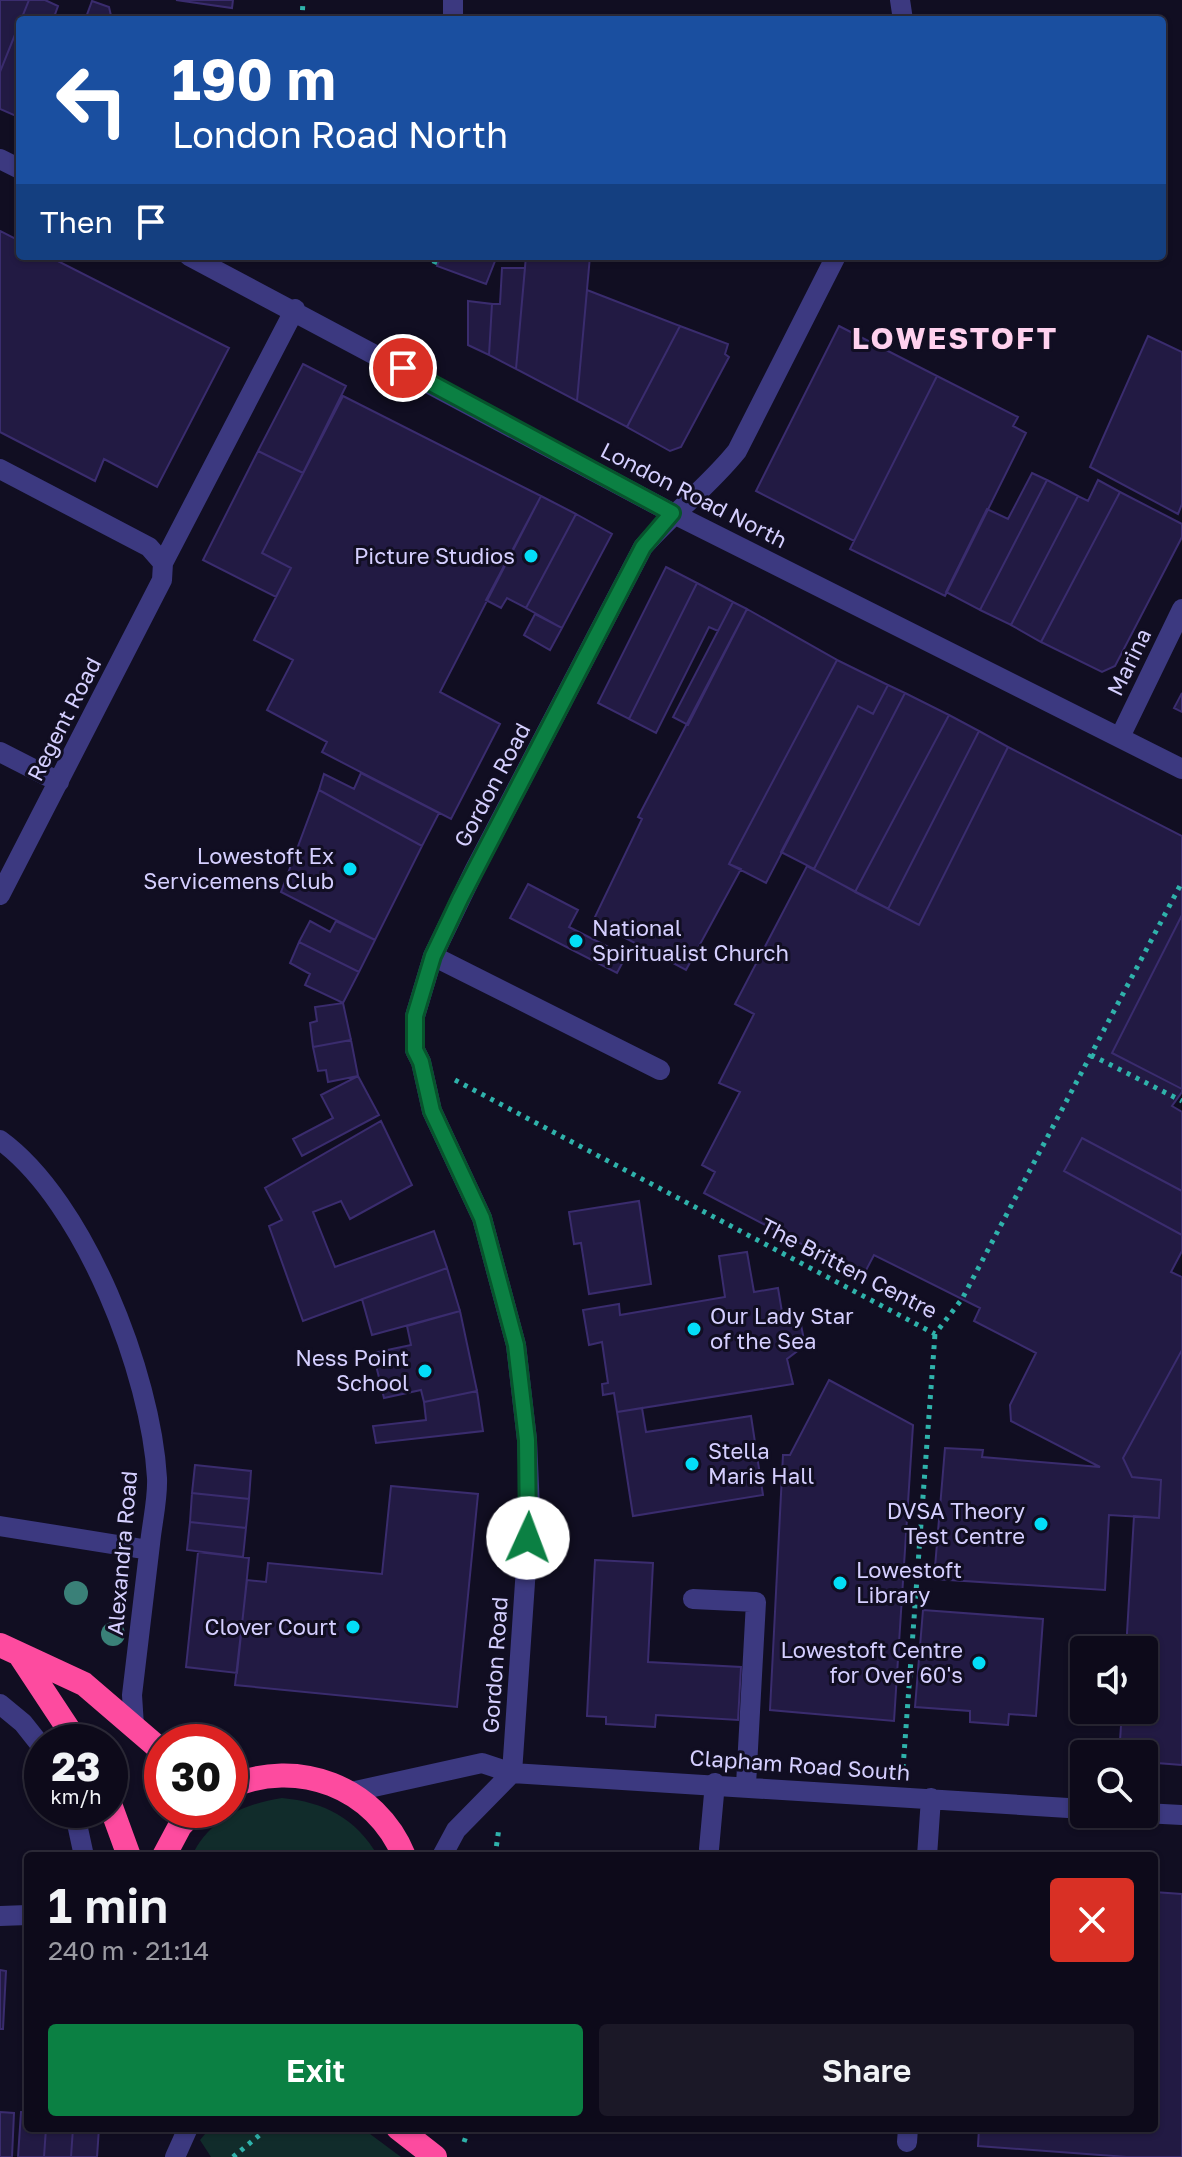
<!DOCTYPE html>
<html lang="en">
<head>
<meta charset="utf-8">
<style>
	body { margin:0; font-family:"Golos Text",sans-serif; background:#1b1827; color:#f1f3f6; height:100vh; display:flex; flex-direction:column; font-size:30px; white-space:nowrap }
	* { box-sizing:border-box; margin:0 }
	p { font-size:26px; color:#9a9aa2 }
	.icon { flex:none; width:44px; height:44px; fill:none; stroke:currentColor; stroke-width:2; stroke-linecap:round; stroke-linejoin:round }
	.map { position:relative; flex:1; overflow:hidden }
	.drawer { position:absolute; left:24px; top:1852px; width:1134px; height:280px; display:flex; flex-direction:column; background:#0d0a1a; border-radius:8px; box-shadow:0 2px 6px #0004,0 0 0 2px #2d2b39 }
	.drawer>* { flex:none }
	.banner { position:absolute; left:16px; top:16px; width:1150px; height:244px; border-radius:8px; box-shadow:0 2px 6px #0004,0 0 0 2px #2d2b39; background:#1a4fa0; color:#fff; overflow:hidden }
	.fabs { position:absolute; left:1070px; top:1636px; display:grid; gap:16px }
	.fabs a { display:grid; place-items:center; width:88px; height:88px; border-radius:8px; background:#0d0a1a; box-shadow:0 2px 6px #0004,0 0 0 2px #2d2b39; font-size:40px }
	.speed { position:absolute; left:24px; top:1724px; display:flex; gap:16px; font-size:40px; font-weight:700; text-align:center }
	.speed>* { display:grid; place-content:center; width:104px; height:104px; border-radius:50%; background:#0d0a1a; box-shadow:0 2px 6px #0004,0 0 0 2px #2d2b39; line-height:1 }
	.speed small { font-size:20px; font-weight:400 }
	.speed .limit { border:12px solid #d22; background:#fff; color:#111 }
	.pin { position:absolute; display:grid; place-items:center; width:68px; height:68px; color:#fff; margin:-34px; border:4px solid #fff; border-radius:50%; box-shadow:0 2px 8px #0007 }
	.me { position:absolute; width:88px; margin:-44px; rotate:2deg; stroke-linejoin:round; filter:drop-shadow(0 0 6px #0008) }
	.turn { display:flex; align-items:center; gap:28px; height:168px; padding:0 24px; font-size:36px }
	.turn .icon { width:104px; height:104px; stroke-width:2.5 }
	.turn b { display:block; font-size:56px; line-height:68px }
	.then { display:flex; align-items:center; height:76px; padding:0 24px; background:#0003; gap:16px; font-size:30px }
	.round { display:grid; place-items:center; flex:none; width:84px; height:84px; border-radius:8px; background:#1b1827 }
	.summary { display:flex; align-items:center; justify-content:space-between; height:136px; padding:0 24px }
	h1 { font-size:48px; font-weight:600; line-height:60px }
	.cta { display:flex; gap:16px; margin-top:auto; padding:16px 24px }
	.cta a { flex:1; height:92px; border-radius:8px; background:#0b8043; color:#fff; font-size:32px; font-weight:600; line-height:92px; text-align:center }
	.cta a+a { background:#1b1827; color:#f1f3f6 }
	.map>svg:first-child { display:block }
	.grass { fill:#112c2b }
	.building { fill:#221a43; stroke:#3a2c6e; stroke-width:2 }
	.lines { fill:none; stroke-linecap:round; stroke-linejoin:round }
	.path { stroke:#2fb2ab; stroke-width:5; stroke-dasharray:4 6; stroke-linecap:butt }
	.minor { stroke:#3c3980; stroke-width:20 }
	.highway { stroke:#fd4b9f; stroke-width:24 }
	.tree { fill:#3a8078 }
	.route-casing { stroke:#07532c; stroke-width:20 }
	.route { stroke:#0b8043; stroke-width:14 }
	.poi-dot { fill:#03ddf7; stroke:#110e22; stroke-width:3 }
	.labels { text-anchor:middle; stroke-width:6; stroke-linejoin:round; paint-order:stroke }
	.street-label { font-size:22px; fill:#d5cfff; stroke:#110e22 }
	.poi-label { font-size:22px; fill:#d5cfff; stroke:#110e22; text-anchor:end }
	.district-label { font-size:30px; font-weight:bold; letter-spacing:2px; fill:#ffd1ee; stroke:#110e22 }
</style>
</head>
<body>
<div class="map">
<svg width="1182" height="2157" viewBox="0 0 1182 2157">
	<rect width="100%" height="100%" fill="#110e22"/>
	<path class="grass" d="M 282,1798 C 324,1802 356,1818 378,1856 L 192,1856 C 209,1819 244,1804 282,1798 Z
		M 210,2128 L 362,2128 L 401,2157 L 211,2157 L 200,2140 Z"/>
	<path class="building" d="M 0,0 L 29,0 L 0,72 Z
		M 29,0 L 45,0 L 58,6 L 53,20 L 21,20 Z
		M 176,0 L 233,0 L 232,8 Z
		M 92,1 L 109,7 L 112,20 L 85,20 Z
		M 20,22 L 20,105 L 16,116 L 0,109 L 0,72 Z
		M 0,231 L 20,241 L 20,256 L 48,256 L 229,348 L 157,487 L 104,459 L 95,481 L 0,432 Z
		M 441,256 L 497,256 L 486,284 L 437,266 Z
		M 526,256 L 590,256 L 577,401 L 516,369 Z
		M 502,268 L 525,268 L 516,369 L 489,355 L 492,304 L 500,304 Z
		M 587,290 L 680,326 L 627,427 L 577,401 Z
		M 468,301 L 492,304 L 489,355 L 468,345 Z
		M 680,326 L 728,344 L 725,354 L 729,357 L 681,447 L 670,451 L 627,427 Z
		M 839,326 L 937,376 L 854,541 L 756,491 Z
		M 1148,336 L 1182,352 L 1182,504 L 1178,514 L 1090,467 Z
		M 303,364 L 346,386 L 303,473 L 258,451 Z
		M 937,376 L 1018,417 L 1013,426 L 1026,433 L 945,596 L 850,549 Z
		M 343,396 L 541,496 L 440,692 L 500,724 L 451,819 L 322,752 L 327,742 L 267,710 L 293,660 L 254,640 L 291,568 L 262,553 Z
		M 258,451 L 303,473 L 262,553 L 291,568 L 276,597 L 203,560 Z
		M 1032,473 L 1047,480 L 980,610 L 946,592 L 987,509 L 1008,519 Z
		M 1047,480 L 1078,496 L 1011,625 L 980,610 Z
		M 1098,480 L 1120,492 L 1041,642 L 1011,625 L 1078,496 L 1088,501 Z
		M 1120,492 L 1182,524 L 1182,537 L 1115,666 L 1102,672 L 1041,642 Z
		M 541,496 L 576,514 L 526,608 L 507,598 L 501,608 L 486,600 Z
		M 576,514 L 612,534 L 562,628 L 526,608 Z
		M 666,567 L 697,583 L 629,719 L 598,703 Z
		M 697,583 L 733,602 L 718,631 L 709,627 L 656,733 L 629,719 Z
		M 733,602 L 747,609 L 688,725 L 673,717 Z
		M 747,609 L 837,660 L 729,864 L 741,869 L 686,970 L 593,921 L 642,819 L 638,817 Z
		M 535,614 L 562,628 L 550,650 L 524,635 Z
		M 837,660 L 888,685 L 873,714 L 858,706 L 766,883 L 729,864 Z
		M 888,685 L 905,693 L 814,869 L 781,852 L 858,706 L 873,714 Z
		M 905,693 L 949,715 L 855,892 L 814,869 Z
		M 1182,693 L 1182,712 L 1174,708 Z
		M 949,715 L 979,731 L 888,909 L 855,892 Z
		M 979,731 L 1008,747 L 919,925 L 888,909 Z
		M 1008,747 L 1182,836 L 1182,1092 L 1172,1106 L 1182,1112 L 1182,1251 L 1171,1272 L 1182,1277 L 1182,1350 L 1123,1458 L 1132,1477 L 1161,1480 L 1159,1518 L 1109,1515 L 1105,1590 L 934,1579 L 945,1448 L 983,1450 L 982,1457 L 1100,1467 L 1011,1421 L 1010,1405 L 1036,1353 L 974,1321 L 980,1308 L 874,1255 L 863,1276 L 704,1193 L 715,1172 L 702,1165 L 740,1092 L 719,1083 L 754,1014 L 735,1004 L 807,866 L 919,925 Z
		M 361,773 L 439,813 L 422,846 L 319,790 L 324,774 L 354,789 Z
		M 319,790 L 422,846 L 375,940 L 281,892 Z
		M 528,884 L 578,910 L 569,927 L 626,956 L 617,973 L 510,918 Z
		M 1182,915 L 1182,1089 L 1112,1053 Z
		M 310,921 L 330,932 L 336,921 L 375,940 L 359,972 L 299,942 Z
		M 299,942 L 359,972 L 343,1003 L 305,985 L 310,974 L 290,963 Z
		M 343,1003 L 351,1040 L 313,1047 L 310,1023 L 317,1021 L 315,1007 Z
		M 351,1040 L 358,1076 L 328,1082 L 326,1070 L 318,1071 L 313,1047 Z
		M 358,1076 L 379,1115 L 302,1156 L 293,1139 L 333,1118 L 321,1095 Z
		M 381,1121 L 412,1185 L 350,1219 L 341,1201 L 313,1212 L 335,1267 L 434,1231 L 447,1268 L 303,1321 L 269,1226 L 282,1220 L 265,1188 Z
		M 1082,1138 L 1182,1191 L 1182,1235 L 1064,1171 Z
		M 639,1201 L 651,1284 L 589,1294 L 581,1243 L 574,1244 L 569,1212 Z
		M 747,1252 L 754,1292 L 778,1288 L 782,1312 L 792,1315 L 801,1325 L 804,1340 L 800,1349 L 787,1359 L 793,1384 L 617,1412 L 614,1393 L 603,1395 L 602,1384 L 608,1383 L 602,1342 L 589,1345 L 583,1310 L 619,1304 L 620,1315 L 725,1297 L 719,1256 Z
		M 447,1268 L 460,1311 L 372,1335 L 362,1299 Z
		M 460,1311 L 477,1391 L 424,1402 L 421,1390 L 384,1398 L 373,1353 L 411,1345 L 407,1326 Z
		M 1182,1350 L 1182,1765 L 1144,1762 L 1144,1742 L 1120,1741 L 1122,1710 L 1144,1710 L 1144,1650 L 1126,1650 L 1134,1516 L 1159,1518 L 1161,1480 L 1132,1477 L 1123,1458 Z
		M 829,1380 L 913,1425 L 894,1721 L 770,1710 L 783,1455 L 790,1455 Z
		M 477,1391 L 483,1431 L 376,1443 L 373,1426 L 426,1420 L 424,1402 Z
		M 642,1408 L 646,1432 L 751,1416 L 763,1495 L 633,1516 L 617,1412 Z
		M 195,1465 L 251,1471 L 249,1499 L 192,1493 Z
		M 391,1486 L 478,1494 L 457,1707 L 235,1685 L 247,1580 L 266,1582 L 268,1563 L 382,1574 Z
		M 192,1493 L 249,1499 L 246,1528 L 190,1522 Z
		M 190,1522 L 246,1528 L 243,1557 L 187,1550 Z
		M 198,1552 L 249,1558 L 237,1673 L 186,1667 Z
		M 595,1560 L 653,1563 L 648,1662 L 741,1667 L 738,1720 L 656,1715 L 655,1727 L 606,1724 L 606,1717 L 587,1716 Z
		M 923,1610 L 1043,1619 L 1036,1716 L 1009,1714 L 1008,1725 L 970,1722 L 970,1711 L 915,1707 Z
		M 1154,1892 L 1182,1894 L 1182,2157 L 1127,2157 L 978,2146 L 979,2128 L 1154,2128 Z
		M 0,1970 L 6,1971 L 3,2029 L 0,2029 Z
		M 0,2112 L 14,2113 L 12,2157 L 0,2157 Z
		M 21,2112 L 28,2112 L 28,2128 L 46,2128 L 44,2157 L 18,2157 Z
		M 46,2128 L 73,2128 L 71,2157 L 44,2157 Z
		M 73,2128 L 99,2128 L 97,2157 L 71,2157 Z"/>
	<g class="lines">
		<path class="path" d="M 302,20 L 303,0
			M 434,264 L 437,256
			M 1091,1055 L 1182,1101
			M 455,1080 L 935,1334 L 962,1299 L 1182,882
			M 903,1768 L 935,1334
			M 495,1856 L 499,1828
			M 464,2142 L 469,2128
			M 233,2157 L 268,2128"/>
		<path class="minor" d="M 900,0 L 903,20
			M 453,20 L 453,0
			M 0,159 L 20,169
			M 189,256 L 672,513 L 1182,769
			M 0,469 L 149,547 L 163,563 L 162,580 L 0,895
			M 163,563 L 295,309
			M 1120,737 L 1182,609
			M 0,752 L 59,782
			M 433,956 L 660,1070
			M 0,1140 C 85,1202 151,1374 157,1478 C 158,1499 152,1523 150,1544 C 144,1594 138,1644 132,1695 L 134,1726
			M 0,1526 L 149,1550
			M 693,1599 L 756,1602 L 746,1785
			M 0,1704 L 23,1723 L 42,1747
			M 512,1773 L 530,1509 L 527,1440 L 516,1345 L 482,1218 L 432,1111 L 421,1062 L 415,1050 L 415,1016 L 433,956 L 474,871 L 643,547 C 673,513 709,486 737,451 L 836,256
			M 351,1792 L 482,1763 L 512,1773 L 1084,1809
			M 74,1810 L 84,1856
			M 1144,1813 L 1182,1815
			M 709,1849 L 715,1783
			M 442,1856 L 456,1830 L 512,1773
			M 927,1856 L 931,1798
			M 0,1916 L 28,1915
			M 907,2142 L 908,2128
			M 175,2157 L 188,2128"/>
		<path class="highway" d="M 0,1645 L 84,1684 L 162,1751
			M 19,1654 L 77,1742
			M 230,1787 C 297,1757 376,1787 404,1856
			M 110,1804 L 129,1856
			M 164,1856 L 180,1826 L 195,1810
			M 398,2128 L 435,2157"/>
	</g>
	<g class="tree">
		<circle cx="76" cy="1593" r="12"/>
		<circle cx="113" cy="1634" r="12"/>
	</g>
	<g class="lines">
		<g class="route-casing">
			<path id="route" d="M 403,368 L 672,513 L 643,547 L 460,899 L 433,956 L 415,1016 L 415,1050 L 421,1062 L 432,1111 L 482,1218 L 516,1345 L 527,1440 L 528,1538"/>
		</g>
		<use href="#route" class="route"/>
	</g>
	<g class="poi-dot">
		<circle cx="531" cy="556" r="8"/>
		<circle cx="350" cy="869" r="8"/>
		<circle cx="576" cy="941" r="8"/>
		<circle cx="694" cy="1329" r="8"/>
		<circle cx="425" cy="1371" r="8"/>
		<circle cx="692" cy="1464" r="8"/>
		<circle cx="1041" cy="1524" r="8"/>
		<circle cx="840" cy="1583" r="8"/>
		<circle cx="353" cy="1627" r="8"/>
		<circle cx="979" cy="1663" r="8"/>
	</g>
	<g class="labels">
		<g class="street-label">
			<text transform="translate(694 495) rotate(27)" y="8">London Road North</text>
			<text transform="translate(1129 662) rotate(-64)" y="8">Marina</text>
			<text transform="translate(64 719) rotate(-63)" y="8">Regent Road</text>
			<text transform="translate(492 785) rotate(-62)" y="8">Gordon Road</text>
			<text transform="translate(849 1268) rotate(27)" y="8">The Britten Centre</text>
			<text transform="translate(122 1553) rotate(-85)" y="8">Alexandra Road</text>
			<text transform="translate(495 1665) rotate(-86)" y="8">Gordon Road</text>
			<text transform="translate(800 1765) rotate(4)" y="8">Clapham Road South</text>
		</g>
		<g class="poi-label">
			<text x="515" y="564">Picture Studios</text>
			<text x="334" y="864">Lowestoft Ex<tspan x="334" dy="25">Servicemens Club</tspan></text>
			<text x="592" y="936" text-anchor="start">National<tspan x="592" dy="25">Spiritualist Church</tspan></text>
			<text x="710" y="1324" text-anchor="start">Our Lady Star<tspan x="710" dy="25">of the Sea</tspan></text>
			<text x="409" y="1366">Ness Point<tspan x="409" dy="25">School</tspan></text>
			<text x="708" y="1459" text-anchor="start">Stella<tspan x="708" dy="25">Maris Hall</tspan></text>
			<text x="1025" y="1519">DVSA Theory<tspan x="1025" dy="25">Test Centre</tspan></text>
			<text x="856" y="1578" text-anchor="start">Lowestoft<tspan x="856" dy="25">Library</tspan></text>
			<text x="337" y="1635">Clover Court</text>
			<text x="963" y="1658">Lowestoft Centre<tspan x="963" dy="25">for Over 60's</tspan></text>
		</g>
		<g class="district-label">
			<text x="955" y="349">LOWESTOFT</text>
		</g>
	</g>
</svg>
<div class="fabs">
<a><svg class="icon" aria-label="sound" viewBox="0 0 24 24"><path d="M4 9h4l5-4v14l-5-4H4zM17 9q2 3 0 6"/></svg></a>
<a><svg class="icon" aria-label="search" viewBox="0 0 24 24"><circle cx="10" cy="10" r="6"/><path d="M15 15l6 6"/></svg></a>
</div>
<div class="speed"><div>23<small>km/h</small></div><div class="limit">30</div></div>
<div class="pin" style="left:403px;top:368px;background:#d93025"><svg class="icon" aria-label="arrive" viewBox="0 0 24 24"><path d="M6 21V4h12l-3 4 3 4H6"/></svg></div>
<svg class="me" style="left:528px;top:1538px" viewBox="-20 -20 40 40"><circle r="19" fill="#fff"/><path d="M0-13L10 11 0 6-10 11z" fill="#0b8043"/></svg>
<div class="banner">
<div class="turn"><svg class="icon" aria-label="left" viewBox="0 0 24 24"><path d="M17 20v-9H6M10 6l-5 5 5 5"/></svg><div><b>190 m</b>London Road North</div></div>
<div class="then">Then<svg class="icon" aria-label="arrive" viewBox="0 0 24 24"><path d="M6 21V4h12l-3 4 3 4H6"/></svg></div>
</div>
<section class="drawer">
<div class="summary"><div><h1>1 min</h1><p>240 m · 21:14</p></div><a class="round" style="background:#d93025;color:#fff"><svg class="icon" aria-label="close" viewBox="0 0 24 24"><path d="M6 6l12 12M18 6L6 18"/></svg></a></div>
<div class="cta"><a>Exit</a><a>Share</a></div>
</section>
</div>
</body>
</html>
